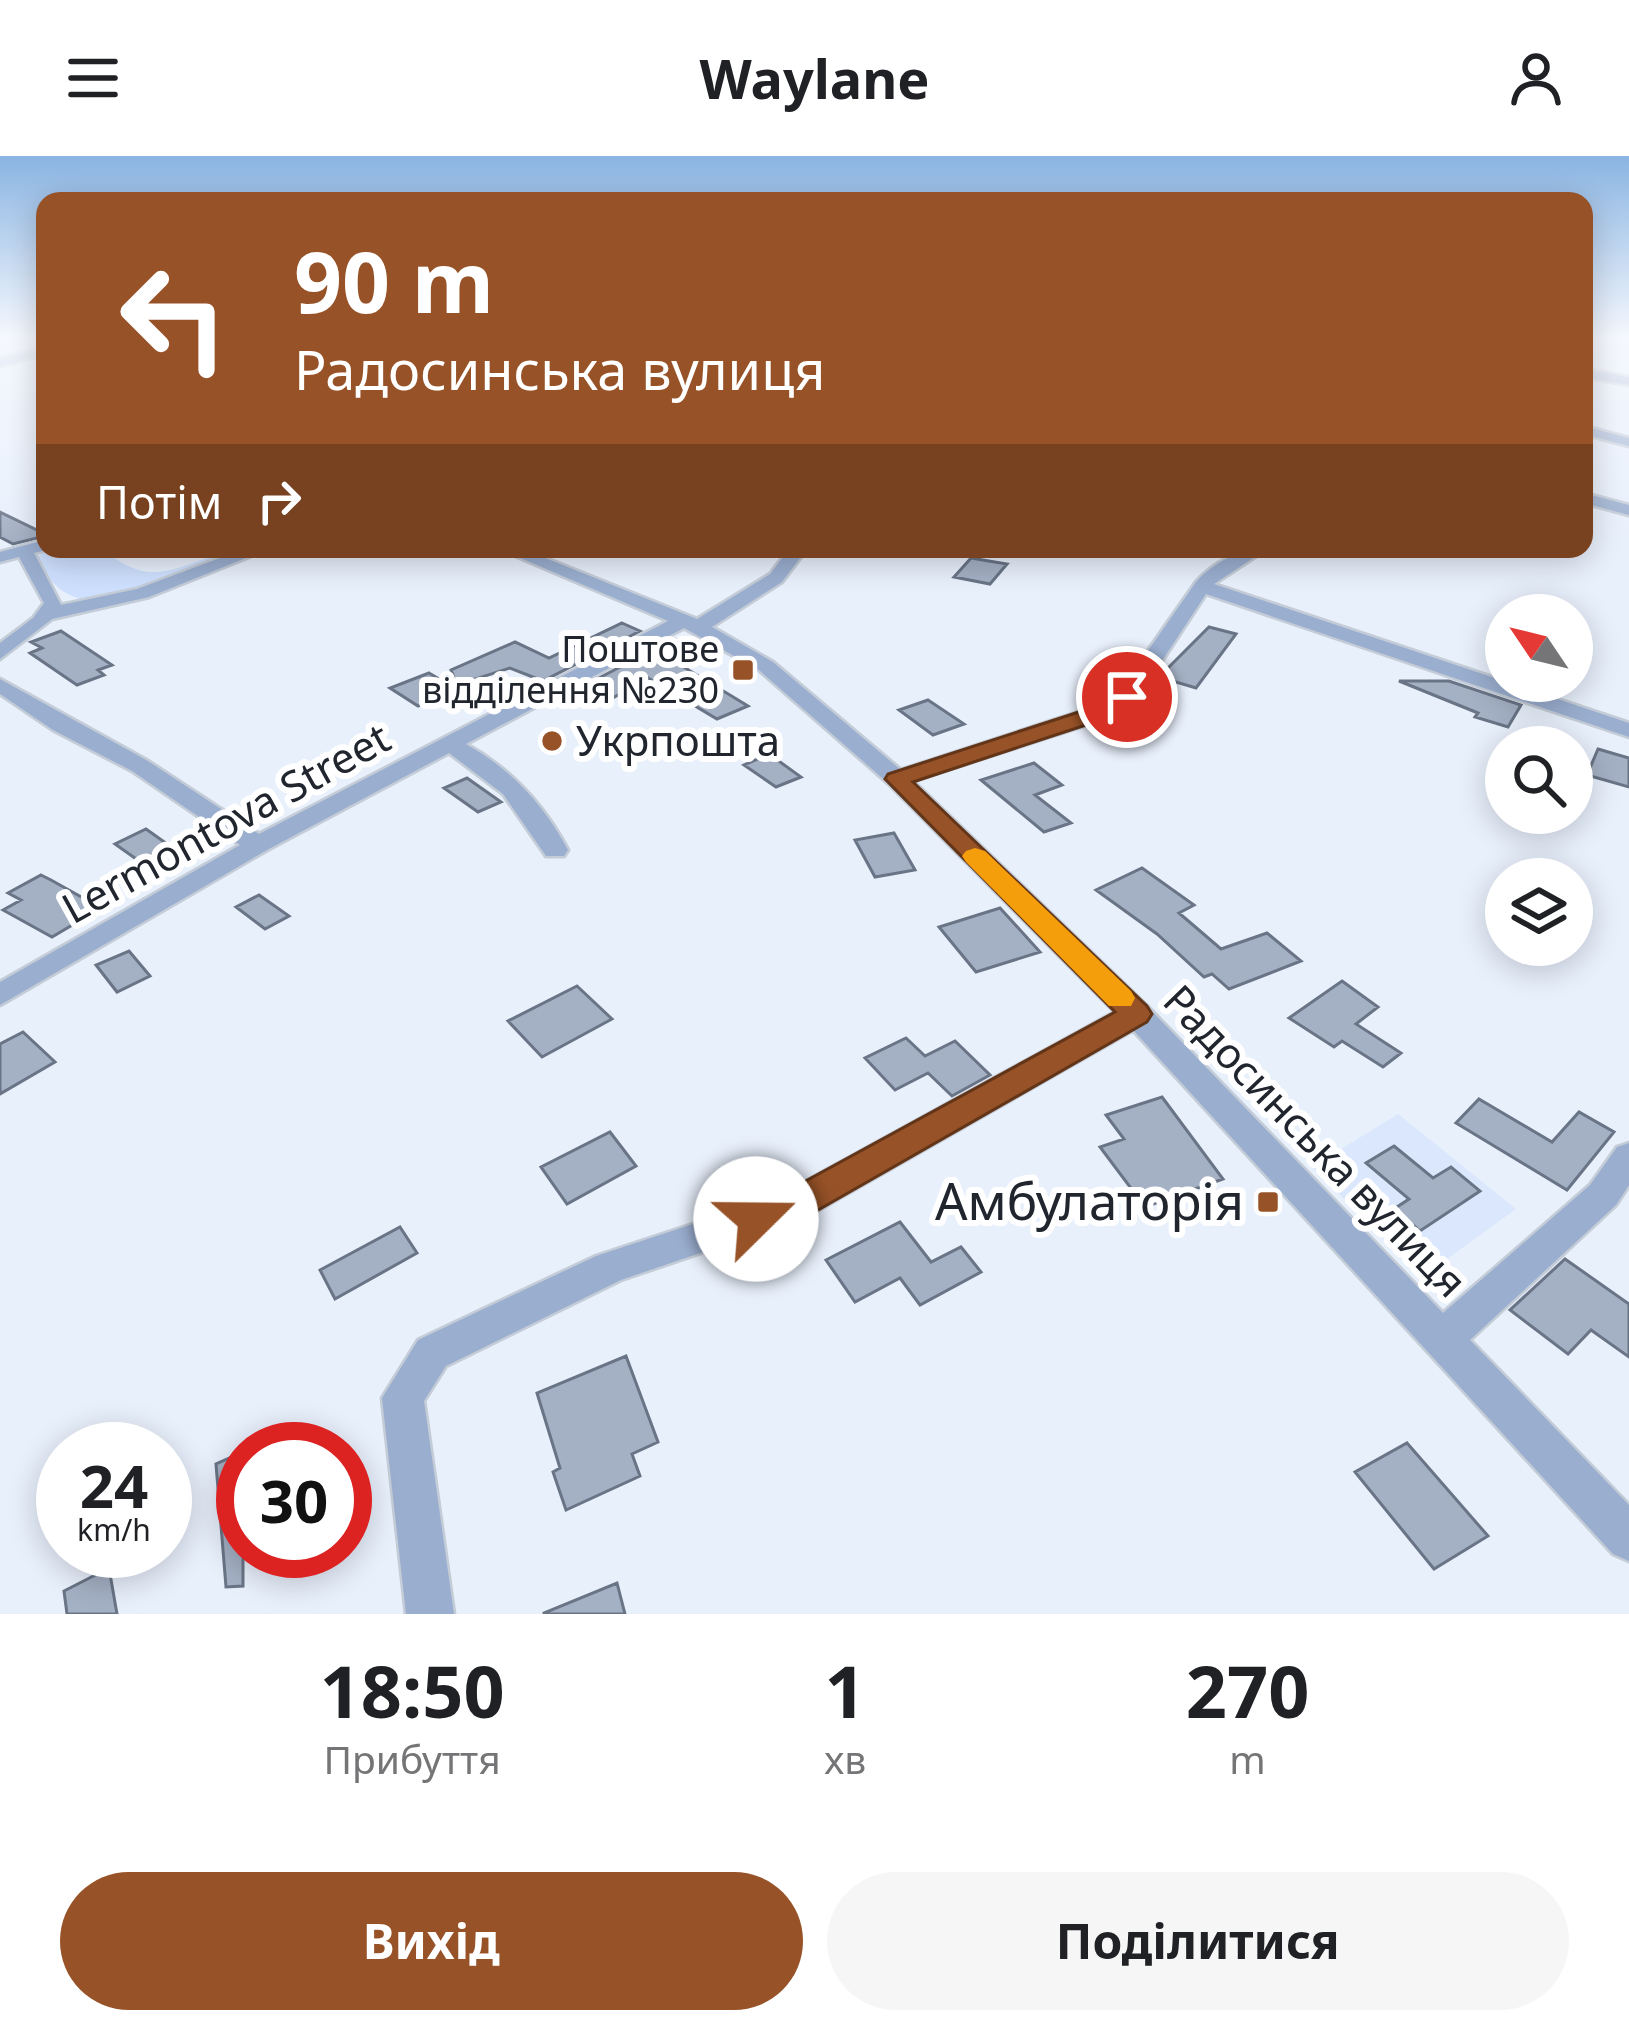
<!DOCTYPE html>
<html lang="uk">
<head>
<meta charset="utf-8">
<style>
	body { margin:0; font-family:"Noto Sans",sans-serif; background:#f6f6f6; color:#202124; height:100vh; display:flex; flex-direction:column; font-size:45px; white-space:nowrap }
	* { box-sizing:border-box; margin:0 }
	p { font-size:39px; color:#757577 }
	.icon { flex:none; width:66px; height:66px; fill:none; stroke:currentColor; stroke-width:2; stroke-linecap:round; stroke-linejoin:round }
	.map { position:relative; height:1458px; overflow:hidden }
	.side { display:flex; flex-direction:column; background:#fff; flex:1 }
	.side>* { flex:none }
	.top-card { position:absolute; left:36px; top:36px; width:1557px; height:366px; border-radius:24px; box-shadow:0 6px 30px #0003; background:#975227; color:#fff; overflow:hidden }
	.needle { width:78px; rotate:305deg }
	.buttons { position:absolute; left:1485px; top:438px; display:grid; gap:24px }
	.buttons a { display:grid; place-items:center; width:108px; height:108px; border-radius:50%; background:#fff; box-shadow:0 6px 30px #0003; font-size:60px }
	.speed { position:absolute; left:36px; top:1266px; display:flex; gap:24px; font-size:60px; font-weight:700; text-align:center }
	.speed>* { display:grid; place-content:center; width:156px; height:156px; border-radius:50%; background:#fff; box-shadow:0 6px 30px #0003; line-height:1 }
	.speed small { font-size:30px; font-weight:400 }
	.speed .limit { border:18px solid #d22; background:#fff; color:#111 }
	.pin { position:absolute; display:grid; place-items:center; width:102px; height:102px; color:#fff; margin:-51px; border:6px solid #fff; border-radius:50%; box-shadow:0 3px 12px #0007 }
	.me { position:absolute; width:132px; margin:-66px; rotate:68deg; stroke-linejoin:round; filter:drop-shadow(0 0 9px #0008) }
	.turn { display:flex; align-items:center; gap:42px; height:252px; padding:0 60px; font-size:54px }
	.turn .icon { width:156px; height:156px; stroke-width:2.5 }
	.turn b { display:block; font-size:84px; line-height:102px }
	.then { display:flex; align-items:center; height:114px; padding:0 60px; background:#0003; gap:24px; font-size:45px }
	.eta { display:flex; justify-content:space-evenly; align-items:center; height:204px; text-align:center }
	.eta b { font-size:72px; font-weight:700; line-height:84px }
	.action { display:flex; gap:24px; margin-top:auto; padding:24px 60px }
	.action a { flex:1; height:138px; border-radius:72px; background:#975227; color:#fff; font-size:48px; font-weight:700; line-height:138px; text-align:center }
	.action a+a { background:#f6f6f6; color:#202124 }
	header { display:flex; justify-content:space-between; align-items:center; height:156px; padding:0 60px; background:#fff; font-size:54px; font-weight:700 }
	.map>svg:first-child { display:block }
	.built { fill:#dae7fd }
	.green { fill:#cee0fe }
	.building { fill:#a4b0c4; stroke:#697486; stroke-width:3 }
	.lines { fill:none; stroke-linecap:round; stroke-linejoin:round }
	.minor-casing { stroke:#c4ccd7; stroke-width:5 }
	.minor { fill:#9aaecf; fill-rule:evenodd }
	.route { fill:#975227; stroke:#623519; stroke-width:3 }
	.slow { fill:#f59e0b }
	.poi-dot { fill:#975227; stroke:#fff; stroke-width:4.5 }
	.labels { text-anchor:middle; stroke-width:12; stroke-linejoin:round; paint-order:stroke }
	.far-poi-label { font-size:36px; fill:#21262e; stroke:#fff; text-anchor:end }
	.poi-label { font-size:42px; fill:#21262e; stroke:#fff; text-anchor:start }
	.street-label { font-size:42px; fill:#21262e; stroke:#fff }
	.near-poi-label { font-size:51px; fill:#21262e; stroke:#fff; text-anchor:end }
</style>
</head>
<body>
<header><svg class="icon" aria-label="menu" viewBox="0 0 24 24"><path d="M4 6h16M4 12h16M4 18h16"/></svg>Waylane<svg class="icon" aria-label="person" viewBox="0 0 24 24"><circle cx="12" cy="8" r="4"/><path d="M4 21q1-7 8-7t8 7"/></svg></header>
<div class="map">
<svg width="1629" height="1458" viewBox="0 0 1629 1458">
	<rect width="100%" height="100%" fill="#e8f0fc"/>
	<path class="built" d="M 1398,958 L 1516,1053 L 1422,1121 L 1312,1011 Z"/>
	<path class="green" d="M 48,393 L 104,393 C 160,445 193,393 251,393 L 96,446 C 64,442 51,429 36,402 Z"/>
	<path class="building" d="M 0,356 L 45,378 L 45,380 L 13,388 L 0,381 Z
		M 971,402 L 1007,408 L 990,428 L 954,421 Z
		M 622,467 L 640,475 L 543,525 L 510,512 L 457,529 L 451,514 L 515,486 L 549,502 Z
		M 1209,471 L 1236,478 L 1196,532 L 1159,521 Z
		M 61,475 L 112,509 L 98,514 L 104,519 L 77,529 L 30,497 L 42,492 L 31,486 Z
		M 674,483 L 703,494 L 677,507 L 748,550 L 717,563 L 648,522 L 602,548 L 572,536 Z
		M 429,517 L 458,534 L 418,550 L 390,532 Z
		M 1399,525 L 1449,525 L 1521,549 L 1508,571 L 1475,561 L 1478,557 Z
		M 928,544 L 964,568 L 933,579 L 899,554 Z
		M 1598,593 L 1629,602 L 1629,631 L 1587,619 Z
		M 769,598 L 801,621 L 776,631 L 744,609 Z
		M 1034,607 L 1062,629 L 1035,639 L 1071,667 L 1044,676 L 981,624 Z
		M 467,622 L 501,646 L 478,656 L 444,632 Z
		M 146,673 L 170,690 L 139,705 L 115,688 Z
		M 894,677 L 915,714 L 875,721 L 855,684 Z
		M 1142,712 L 1194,749 L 1179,757 L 1221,793 L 1267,777 L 1301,805 L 1229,833 L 1212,818 L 1204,821 L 1157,778 L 1096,734 Z
		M 41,719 L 51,724 L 101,752 L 52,781 L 3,754 L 21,744 L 8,737 Z
		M 259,739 L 289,760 L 265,773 L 236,751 Z
		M 1000,752 L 1040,796 L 976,816 L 939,771 Z
		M 129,795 L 150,820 L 117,836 L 96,809 Z
		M 1342,825 L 1378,851 L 1356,868 L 1401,897 L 1383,911 L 1342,885 L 1334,891 L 1289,862 Z
		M 577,830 L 612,863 L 542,901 L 508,865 Z
		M 23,876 L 55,906 L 0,938 L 0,888 Z
		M 906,882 L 925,900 L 955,885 L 990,919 L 952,940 L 928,917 L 895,934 L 865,902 Z
		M 1162,941 L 1223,1023 L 1145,1051 L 1100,991 L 1124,983 L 1106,959 Z
		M 1479,943 L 1552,986 L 1579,956 L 1614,976 L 1567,1034 L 1456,967 Z
		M 610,976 L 636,1010 L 567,1048 L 541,1011 Z
		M 1394,990 L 1433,1022 L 1451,1011 L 1480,1035 L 1420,1075 L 1394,1053 L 1409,1043 L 1366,1007 Z
		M 900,1066 L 931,1106 L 961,1091 L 981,1116 L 920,1149 L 900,1122 L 855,1146 L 826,1104 Z
		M 400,1071 L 417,1097 L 335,1143 L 320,1114 Z
		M 1565,1103 L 1629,1148 L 1629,1201 L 1591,1174 L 1568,1198 L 1510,1154 Z
		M 626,1200 L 658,1286 L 632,1298 L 640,1320 L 566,1354 L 553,1316 L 560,1312 L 537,1237 Z
		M 1407,1287 L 1488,1380 L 1434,1413 L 1355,1316 Z
		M 243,1296 L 243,1430 L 226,1431 L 216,1308 Z
		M 109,1412 L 117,1458 L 67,1458 L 64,1435 Z
		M 617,1427 L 625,1458 L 544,1458 L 544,1457 Z"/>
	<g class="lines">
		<g class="minor-casing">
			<path id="minor" d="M 45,191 L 45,198 L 0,210 L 0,202 Z
				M 1584,213 L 1629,221 L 1629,229 L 1584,221 Z
				M 1584,270 L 1629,282 L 1629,290 L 1584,278 Z
				M 1584,337 L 1629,349 L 1629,359 L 1584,347 Z
				M 45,384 L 45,393 L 50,393 L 34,397 L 61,449 L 137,433 L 244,393 L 266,394 L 149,441 L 52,463 L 0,503 L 0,487 L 33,462 L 44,447 L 19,401 L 0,406 L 0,396 Z
				M 499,393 L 523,393 L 697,463 L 770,418 L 789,393 L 807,393 L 782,426 L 712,471 L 773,506 L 901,614 L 1085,554 L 1119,536 L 1196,426 C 1214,406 1239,393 1267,393 L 1214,428 L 1629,567 L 1629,581 L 1206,438 L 1135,546 L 1101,564 L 913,625 L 1147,850 L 1443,1157 L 1590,1029 L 1617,991 L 1629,987 L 1629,1029 L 1616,1049 L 1470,1184 L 1629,1349 L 1629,1405 L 1613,1398 L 1133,874 L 806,1061 L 621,1124 L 446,1210 L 424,1245 L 454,1458 L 406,1458 L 382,1242 L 418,1184 L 596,1100 L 781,1039 L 1115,856 L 889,628 L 759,514 L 684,472 L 466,588 C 511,613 544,649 568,694 L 564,700 L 546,700 L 503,638 L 449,597 L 267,694 L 0,849 L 0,826 L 240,689 L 132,615 L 53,574 L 0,538 L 0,523 L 148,605 L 259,678 L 668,465 Z"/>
		</g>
		<use href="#minor" class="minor"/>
	</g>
	<linearGradient id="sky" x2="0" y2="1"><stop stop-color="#8ab4e2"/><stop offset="0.47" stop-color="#f5f8fe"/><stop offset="1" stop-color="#f5f8fe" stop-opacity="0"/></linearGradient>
	<rect width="1629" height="386" fill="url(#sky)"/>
	<path class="route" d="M 1127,535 L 1138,541 L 1135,546 L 1101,564 L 913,626 L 1147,850 L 1152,858 L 1147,866 L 806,1061 L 756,1078 L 743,1074 L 737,1063 L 743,1052 L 780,1039 L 1115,856 L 885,623 L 888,618 L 1085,554 Z"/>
	<path class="slow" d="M 975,692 L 985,695 L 1131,835 L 1135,842 L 1131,850 L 1109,850 L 966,706 L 962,700 L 966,695 Z"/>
	<g class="poi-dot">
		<rect x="731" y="502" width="24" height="24" rx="6"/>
		<circle cx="552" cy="585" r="12"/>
		<rect x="1256" y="1034" width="24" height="24" rx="6"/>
	</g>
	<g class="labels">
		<g class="far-poi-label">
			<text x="719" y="506">Поштове<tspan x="719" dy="41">відділення №230</tspan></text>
		</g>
		<g class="poi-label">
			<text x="576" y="600">Укрпошта</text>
		</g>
		<g class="street-label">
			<text transform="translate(226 667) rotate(-29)" y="15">Lermontova Street</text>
			<text transform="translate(1315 985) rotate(46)" y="15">Радосинська вулиця</text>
		</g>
		<g class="near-poi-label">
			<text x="1244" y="1064">Амбулаторія</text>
		</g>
	</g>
</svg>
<div class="buttons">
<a><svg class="needle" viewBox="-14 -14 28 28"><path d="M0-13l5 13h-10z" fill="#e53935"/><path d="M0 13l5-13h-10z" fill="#757577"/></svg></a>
<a><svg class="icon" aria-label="search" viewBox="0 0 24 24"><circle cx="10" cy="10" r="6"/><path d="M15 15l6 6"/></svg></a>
<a><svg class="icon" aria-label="layers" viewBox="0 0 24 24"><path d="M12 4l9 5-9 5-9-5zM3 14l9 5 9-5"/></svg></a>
</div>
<div class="speed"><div>24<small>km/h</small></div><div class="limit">30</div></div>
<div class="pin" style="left:1127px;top:541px;background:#d93025"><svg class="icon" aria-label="arrive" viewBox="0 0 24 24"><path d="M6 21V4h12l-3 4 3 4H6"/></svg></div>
<svg class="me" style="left:756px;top:1063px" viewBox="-20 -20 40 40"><circle r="19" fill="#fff"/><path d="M0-13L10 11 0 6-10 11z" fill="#975227"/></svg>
<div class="top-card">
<div class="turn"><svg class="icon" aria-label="left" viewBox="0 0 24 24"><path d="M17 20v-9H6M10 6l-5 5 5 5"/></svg><div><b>90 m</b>Радосинська вулиця</div></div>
<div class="then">Потім<svg class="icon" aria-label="right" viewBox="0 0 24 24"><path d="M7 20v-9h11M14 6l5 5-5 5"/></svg></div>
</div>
</div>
<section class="side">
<div class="eta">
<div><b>18:50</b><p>Прибуття</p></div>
<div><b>1</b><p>хв</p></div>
<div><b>270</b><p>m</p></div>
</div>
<div class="action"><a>Вихід</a><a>Поділитися</a></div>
</section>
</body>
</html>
